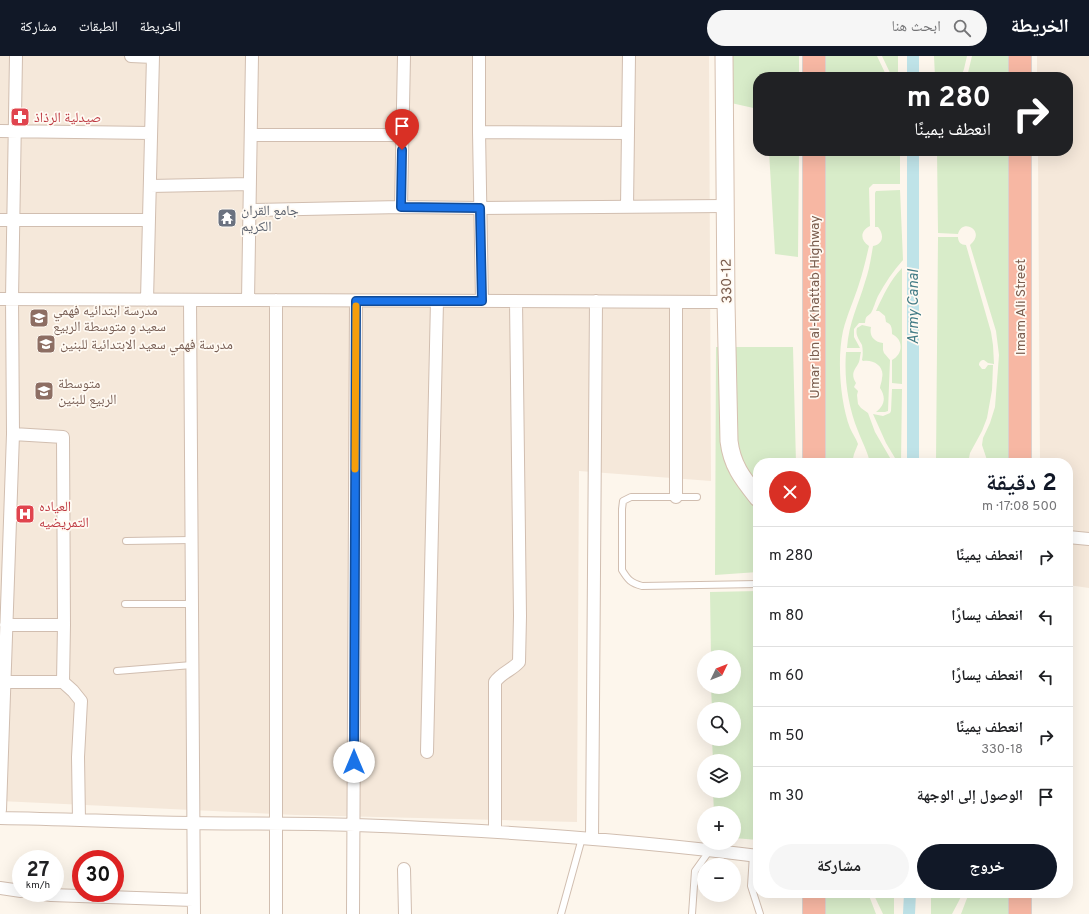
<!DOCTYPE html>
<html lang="ar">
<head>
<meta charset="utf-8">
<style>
	body { margin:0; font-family:Overpass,"Noto Naskh Arabic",sans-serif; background:#f6f6f6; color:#202124; direction:rtl; height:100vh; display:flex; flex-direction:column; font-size:15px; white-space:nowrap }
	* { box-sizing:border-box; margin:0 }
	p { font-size:13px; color:#757577 }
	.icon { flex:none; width:22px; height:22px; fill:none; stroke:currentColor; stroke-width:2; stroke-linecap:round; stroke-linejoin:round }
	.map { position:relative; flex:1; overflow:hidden; direction:ltr }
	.details { position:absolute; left:753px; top:402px; width:320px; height:440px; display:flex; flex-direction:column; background:#fff; border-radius:16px; box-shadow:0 4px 16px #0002; direction:rtl }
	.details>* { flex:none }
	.hud { position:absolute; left:753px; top:16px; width:320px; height:84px; border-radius:16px; box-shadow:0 4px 16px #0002; direction:rtl; background:#202124; color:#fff; overflow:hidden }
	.needle { width:26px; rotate:47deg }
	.controls { position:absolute; left:697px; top:594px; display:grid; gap:8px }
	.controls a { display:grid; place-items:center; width:44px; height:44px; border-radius:50%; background:#fff; box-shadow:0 4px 16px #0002; font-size:20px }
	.speed { position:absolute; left:12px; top:794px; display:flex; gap:8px; font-size:20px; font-weight:700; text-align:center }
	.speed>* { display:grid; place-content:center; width:52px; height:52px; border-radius:50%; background:#fff; box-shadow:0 4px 16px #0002; line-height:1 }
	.speed small { font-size:10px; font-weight:400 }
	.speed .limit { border:6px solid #d22; background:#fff; color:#111 }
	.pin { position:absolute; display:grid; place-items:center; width:34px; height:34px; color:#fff; margin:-41px -17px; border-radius:50% 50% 50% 0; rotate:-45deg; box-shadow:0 0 4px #0007 }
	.pin .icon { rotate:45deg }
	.me { position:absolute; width:44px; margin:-22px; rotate:0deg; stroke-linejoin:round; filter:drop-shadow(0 0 3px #0008) }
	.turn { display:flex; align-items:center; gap:14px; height:84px; padding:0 16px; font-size:18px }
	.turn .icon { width:52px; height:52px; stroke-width:2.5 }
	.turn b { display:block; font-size:28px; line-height:34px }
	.round { display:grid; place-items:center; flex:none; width:42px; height:42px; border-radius:21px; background:#f6f6f6 }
	.overview { display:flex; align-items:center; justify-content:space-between; height:68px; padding:0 16px }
	h1 { font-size:24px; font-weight:700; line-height:30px; color:#111827 }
	.cta { display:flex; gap:8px; margin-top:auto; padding:8px 16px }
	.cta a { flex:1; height:46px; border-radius:24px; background:#111827; color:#fff; font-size:16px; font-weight:700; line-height:46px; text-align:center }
	.cta a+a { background:#f6f6f6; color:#202124 }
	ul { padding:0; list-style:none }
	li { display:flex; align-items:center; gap:12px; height:60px; padding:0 16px; border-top:1px solid #e0e0e0 }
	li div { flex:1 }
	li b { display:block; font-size:15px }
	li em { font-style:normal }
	header { display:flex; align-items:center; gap:24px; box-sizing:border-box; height:56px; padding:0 20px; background:#111827; color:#fff }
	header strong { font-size:19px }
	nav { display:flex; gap:22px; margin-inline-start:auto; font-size:14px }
	.search { width:280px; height:36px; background:#f6f6f6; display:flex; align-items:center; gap:10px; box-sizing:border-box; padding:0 14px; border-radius:22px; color:#757577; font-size:15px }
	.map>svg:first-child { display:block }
	.residential { fill:#f5e8da }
	.green { fill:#d8ecc9 }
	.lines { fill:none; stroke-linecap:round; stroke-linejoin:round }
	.canal { stroke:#bfe3e8; stroke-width:12 }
	.lane-casing { stroke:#d1beb0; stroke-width:8 }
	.street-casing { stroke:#d1beb0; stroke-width:14 }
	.secondary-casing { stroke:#d6c0b0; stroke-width:19 }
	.highway-casing { stroke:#dad1cd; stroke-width:24 }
	.lane { stroke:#fff; stroke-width:6 }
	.street { stroke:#fff; stroke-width:12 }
	.secondary { stroke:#fff; stroke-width:17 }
	.highway { stroke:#f7b7a3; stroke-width:22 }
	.route-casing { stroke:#114b97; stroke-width:10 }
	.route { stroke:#1a73e8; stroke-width:7 }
	.slow { stroke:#f59e0b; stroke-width:7 }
	.labels { text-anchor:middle; stroke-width:3.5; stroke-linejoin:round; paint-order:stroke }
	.health-label { font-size:14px; fill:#be3a42; stroke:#fffaf3; text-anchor:start }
	.worship-label { font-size:14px; fill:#5b616d; stroke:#fffaf3; text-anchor:start }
	.street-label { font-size:14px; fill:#7a5c4d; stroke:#fffaf3 }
	.education-label { font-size:14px; fill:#785e54; stroke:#fffaf3; text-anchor:start }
	.water-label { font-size:15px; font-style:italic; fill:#437c86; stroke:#fffaf3 }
</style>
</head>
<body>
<header>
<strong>الخريطة</strong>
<div class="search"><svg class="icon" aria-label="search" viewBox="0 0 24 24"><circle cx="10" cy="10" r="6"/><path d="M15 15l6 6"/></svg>ابحث هنا</div>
<nav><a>الخريطة</a><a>الطبقات</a><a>مشاركة</a></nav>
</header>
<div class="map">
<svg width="1089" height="858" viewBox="0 0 1089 858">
	<rect width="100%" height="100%" fill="#fdf6ec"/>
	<path class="residential" d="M 0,0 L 709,0 L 711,425 L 579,415 L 577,766 L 296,759 L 0,745 Z
		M 1037,0 L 1089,0 L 1089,532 L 1068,529 L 1068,407 L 1040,407 L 1038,95 L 1068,95 L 1068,21 L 1037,21 Z"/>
	<path class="green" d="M 731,0 L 799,0 L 799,21 L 758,21 L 758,53 L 731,47 Z
		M 826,0 L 877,0 L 887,21 L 826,21 Z
		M 882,0 L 898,0 L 898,21 L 892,21 Z
		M 934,0 L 967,0 L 964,13 L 961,21 L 935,21 Z
		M 972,0 L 1011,0 L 1011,21 L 967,21 Z
		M 769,95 L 799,95 L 798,201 L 775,198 Z
		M 826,95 L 900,95 L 900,128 L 873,128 L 869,132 L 870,170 C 860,175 860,184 869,190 C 866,203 863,216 859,228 C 854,244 847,259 843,275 C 837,303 840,345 850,372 C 852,377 856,382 858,388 L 854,398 L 852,407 L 826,407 Z
		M 937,95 L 1011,95 L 1012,407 L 988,407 L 982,389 L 983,382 L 990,367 L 995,351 L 999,299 L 996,275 L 970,189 C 987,175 962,161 958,178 L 938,177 Z
		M 900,134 L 903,204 C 893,215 885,227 878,240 C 876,244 873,254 871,257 C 866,262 866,259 865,267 L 859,267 L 854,273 L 854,281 L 860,292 L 847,292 C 849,266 858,250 865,226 C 869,215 871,202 873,190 C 884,188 884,178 878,171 L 875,171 L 875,137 L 876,135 Z
		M 938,181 L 958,181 C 958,186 961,189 966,189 L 991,276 L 993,289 L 994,308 L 988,307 L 984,304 C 981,304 979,306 979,309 L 982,313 L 985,313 L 988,309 L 993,309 L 992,334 L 987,362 L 982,375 L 970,397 L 968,407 L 936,407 Z
		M 902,212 L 902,328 L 892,327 L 892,304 C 903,298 904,284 892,278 C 892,273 892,268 886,266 L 885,260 L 879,255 L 876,255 C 883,240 890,224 902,212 Z
		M 862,269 L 871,271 C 869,280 874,286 883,287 L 883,294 L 884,297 L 890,304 L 888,355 L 885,356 L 876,356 C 885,349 886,341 880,332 C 880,329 882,326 882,322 C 885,310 873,303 863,305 L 862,304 C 863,299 863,294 862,289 C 859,283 855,279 857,272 Z
		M 716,291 L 793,291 L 796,407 L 758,407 L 758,516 L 715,519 Z
		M 846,296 L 861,296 C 860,299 860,303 859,306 C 855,314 850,317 856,327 L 854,331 L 858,335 L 857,339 L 858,348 L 861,352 L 868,357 L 875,376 L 893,407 L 870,407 C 868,396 862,386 858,375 C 848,350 844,323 846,296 Z
		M 892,333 L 902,333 L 901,407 L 898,407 L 886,387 L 873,358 L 883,360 L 890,357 L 891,355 Z
		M 758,535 L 758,784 L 734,782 L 734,757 L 714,757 L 713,735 L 734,735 L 734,705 L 713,705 L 712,683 L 734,683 L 734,653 L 712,653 L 711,631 L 734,631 L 734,601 L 711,601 L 710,536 Z
		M 826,837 L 868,837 L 876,858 L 826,858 Z
		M 873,837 L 894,837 L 894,858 L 883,858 Z
		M 931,837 L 963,837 L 952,858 L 931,858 Z
		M 969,837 L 1012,837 L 1012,858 L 961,858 Z"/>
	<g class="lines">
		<path class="canal" d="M 913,0 L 913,21
			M 913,95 L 913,407
			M 909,858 L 910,837"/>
		<g class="lane-casing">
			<path id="lane" d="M 697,441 L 631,441 L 623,445 L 622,453 L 622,514 C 628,524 631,527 642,530 L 758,528
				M 126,485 L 191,484
				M 125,548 L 191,548
				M 117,615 L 192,609
				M 753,799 L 751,830 L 760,858
				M 561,858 L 582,782
				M 692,858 L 695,815 L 710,794"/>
		</g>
		<g class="street-casing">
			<path id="street" d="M 131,0 L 153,1
				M 479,0 L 479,76 L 482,245
				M 0,75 L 151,77
				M 479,76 L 628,77
				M 251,79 L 402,79
				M 150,130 L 250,128
				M 401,151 L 404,0
				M 627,151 L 629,0
				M 250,154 L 401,151 L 480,152 L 725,150
				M 0,164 L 149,164
				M 0,243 L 726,246
				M 147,244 L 153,0
				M 190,244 L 194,858
				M 248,244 L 252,0
				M 276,244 L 276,858
				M 676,246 L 676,441
				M 13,378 L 63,381 L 64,569 L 63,626
				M 1068,481 L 1089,483
				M 6,569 L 64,569
				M 4,626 L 63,626 L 73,635 L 81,645 L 78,701 L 79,764
				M 427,696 L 437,245
				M 0,754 L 13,378 L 12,243 L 16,0
				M 0,762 C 64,763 127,766 191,767 C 245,768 300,767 355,769 C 489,774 624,783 758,800
				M 495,776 L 495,626 C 501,617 512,614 519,606 L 520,560 L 516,245
				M 592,783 L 596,245
				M 404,813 L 405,858
				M 0,832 L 21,835
				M 37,837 L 51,839 L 193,844
				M 353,858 L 356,245"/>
		</g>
		<g class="secondary-casing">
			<path id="secondary" d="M 724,0 L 726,246 L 729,385 C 732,410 743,423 758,442"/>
		</g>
		<g class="highway-casing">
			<path id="highway" d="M 1020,0 L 1020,21
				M 814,21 L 814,0
				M 1020,95 L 1020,407
				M 814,407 L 814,95
				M 814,837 L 814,858
				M 1020,837 L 1020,858"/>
		</g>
		<use href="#lane" class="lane"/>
		<use href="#street" class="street"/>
		<use href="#secondary" class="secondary"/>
		<use href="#highway" class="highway"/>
	</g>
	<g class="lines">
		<g class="route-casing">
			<path id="route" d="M 354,706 L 356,245 L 482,245 L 480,152 L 401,151 L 402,94"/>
		</g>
		<use href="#route" class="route"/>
		<path class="slow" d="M 355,413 L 356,250"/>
	</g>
	<defs>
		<g id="pharmacy-square" transform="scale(1)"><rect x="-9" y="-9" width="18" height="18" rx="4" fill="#e0444e" stroke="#fffaf3"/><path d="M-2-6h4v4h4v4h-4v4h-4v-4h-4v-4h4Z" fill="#fff"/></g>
		<g id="temple-square" transform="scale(1)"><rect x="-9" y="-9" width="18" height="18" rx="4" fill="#6b7280" stroke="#fffaf3"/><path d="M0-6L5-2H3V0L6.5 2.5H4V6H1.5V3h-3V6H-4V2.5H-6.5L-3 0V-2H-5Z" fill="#fff"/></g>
		<g id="school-square" transform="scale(1)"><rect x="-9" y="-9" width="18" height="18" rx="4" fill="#8d6e63" stroke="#fffaf3"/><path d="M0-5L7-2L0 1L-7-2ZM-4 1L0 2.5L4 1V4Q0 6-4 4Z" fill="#fff"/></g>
		<g id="hospital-square" transform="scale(1)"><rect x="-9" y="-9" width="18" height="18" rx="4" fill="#e0444e" stroke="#fffaf3"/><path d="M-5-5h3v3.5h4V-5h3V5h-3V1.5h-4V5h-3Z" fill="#fff"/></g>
	</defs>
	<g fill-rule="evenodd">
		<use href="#pharmacy-square" x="20" y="61"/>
		<use href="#temple-square" x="227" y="162"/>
		<use href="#school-square" x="39" y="262"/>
		<use href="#school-square" x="46" y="288"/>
		<use href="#school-square" x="44" y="335"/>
		<use href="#hospital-square" x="25" y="458"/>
	</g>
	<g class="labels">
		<g class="health-label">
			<text x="34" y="66">صيدلية الرذاذ</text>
			<text x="39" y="455">العياده<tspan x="39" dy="16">التمريضيه</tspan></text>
		</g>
		<g class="worship-label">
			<text x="241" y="159">جامع القران<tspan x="241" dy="16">الكريم</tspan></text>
		</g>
		<g class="street-label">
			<text transform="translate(726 225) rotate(-91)" y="5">330-12</text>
			<text transform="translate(814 251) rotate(-90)" y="5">Umar ibn al-Khattab Highway</text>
			<text transform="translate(1020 251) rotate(-90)" y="5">Imam Ali Street</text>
		</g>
		<g class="education-label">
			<text x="53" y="259">مدرسة ابتدائيه فهمي<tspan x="53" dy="16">سعيد و متوسطة الربيع</tspan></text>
			<text x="60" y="293">مدرسة فهمي سعيد الابتدائية للبنين</text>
			<text x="58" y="332">متوسطة<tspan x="58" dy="16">الربيع للبنين</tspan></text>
		</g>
		<g class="water-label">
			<text transform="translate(913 251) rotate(-90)" y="5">Army Canal</text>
		</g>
	</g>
</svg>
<div class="controls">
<a><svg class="needle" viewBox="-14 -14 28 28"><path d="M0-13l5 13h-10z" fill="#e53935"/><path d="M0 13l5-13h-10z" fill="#757577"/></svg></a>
<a><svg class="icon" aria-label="search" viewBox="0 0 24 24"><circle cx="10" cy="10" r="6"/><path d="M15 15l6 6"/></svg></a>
<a><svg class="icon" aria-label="layers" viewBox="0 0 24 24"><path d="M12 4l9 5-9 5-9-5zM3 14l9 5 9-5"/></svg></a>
<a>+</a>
<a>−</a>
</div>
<div class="speed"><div>27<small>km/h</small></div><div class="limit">30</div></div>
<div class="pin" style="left:402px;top:94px;background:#d93025"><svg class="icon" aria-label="arrive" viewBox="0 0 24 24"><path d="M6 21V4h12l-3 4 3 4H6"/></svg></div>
<svg class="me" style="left:354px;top:706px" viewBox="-20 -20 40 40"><circle r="19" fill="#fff"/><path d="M0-13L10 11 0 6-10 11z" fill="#1a73e8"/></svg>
<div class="hud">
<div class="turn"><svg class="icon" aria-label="right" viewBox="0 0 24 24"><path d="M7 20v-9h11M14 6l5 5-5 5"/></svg><div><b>280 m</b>انعطف يمينًا</div></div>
</div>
<section class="details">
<div class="overview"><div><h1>2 دقيقة</h1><p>500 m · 17:08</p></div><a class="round" style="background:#d93025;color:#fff"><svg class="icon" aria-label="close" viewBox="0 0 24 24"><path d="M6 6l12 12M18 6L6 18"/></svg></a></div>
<ul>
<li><svg class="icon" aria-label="right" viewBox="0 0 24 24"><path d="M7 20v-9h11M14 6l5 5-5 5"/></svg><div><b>انعطف يمينًا</b></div><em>280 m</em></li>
<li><svg class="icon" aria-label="left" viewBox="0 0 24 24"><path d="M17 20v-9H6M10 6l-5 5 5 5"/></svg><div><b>انعطف يسارًا</b></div><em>80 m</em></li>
<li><svg class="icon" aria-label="left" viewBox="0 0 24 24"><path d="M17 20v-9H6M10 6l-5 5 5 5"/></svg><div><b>انعطف يسارًا</b></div><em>60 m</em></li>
<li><svg class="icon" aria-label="right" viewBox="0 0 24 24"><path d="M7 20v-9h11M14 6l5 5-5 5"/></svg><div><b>انعطف يمينًا</b><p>330-18</p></div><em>50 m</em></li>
<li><svg class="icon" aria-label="arrive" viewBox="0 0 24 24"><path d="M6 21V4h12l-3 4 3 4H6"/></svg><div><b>الوصول إلى الوجهة</b></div><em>30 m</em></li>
</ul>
<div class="cta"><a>خروج</a><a>مشاركة</a></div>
</section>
</div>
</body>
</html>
